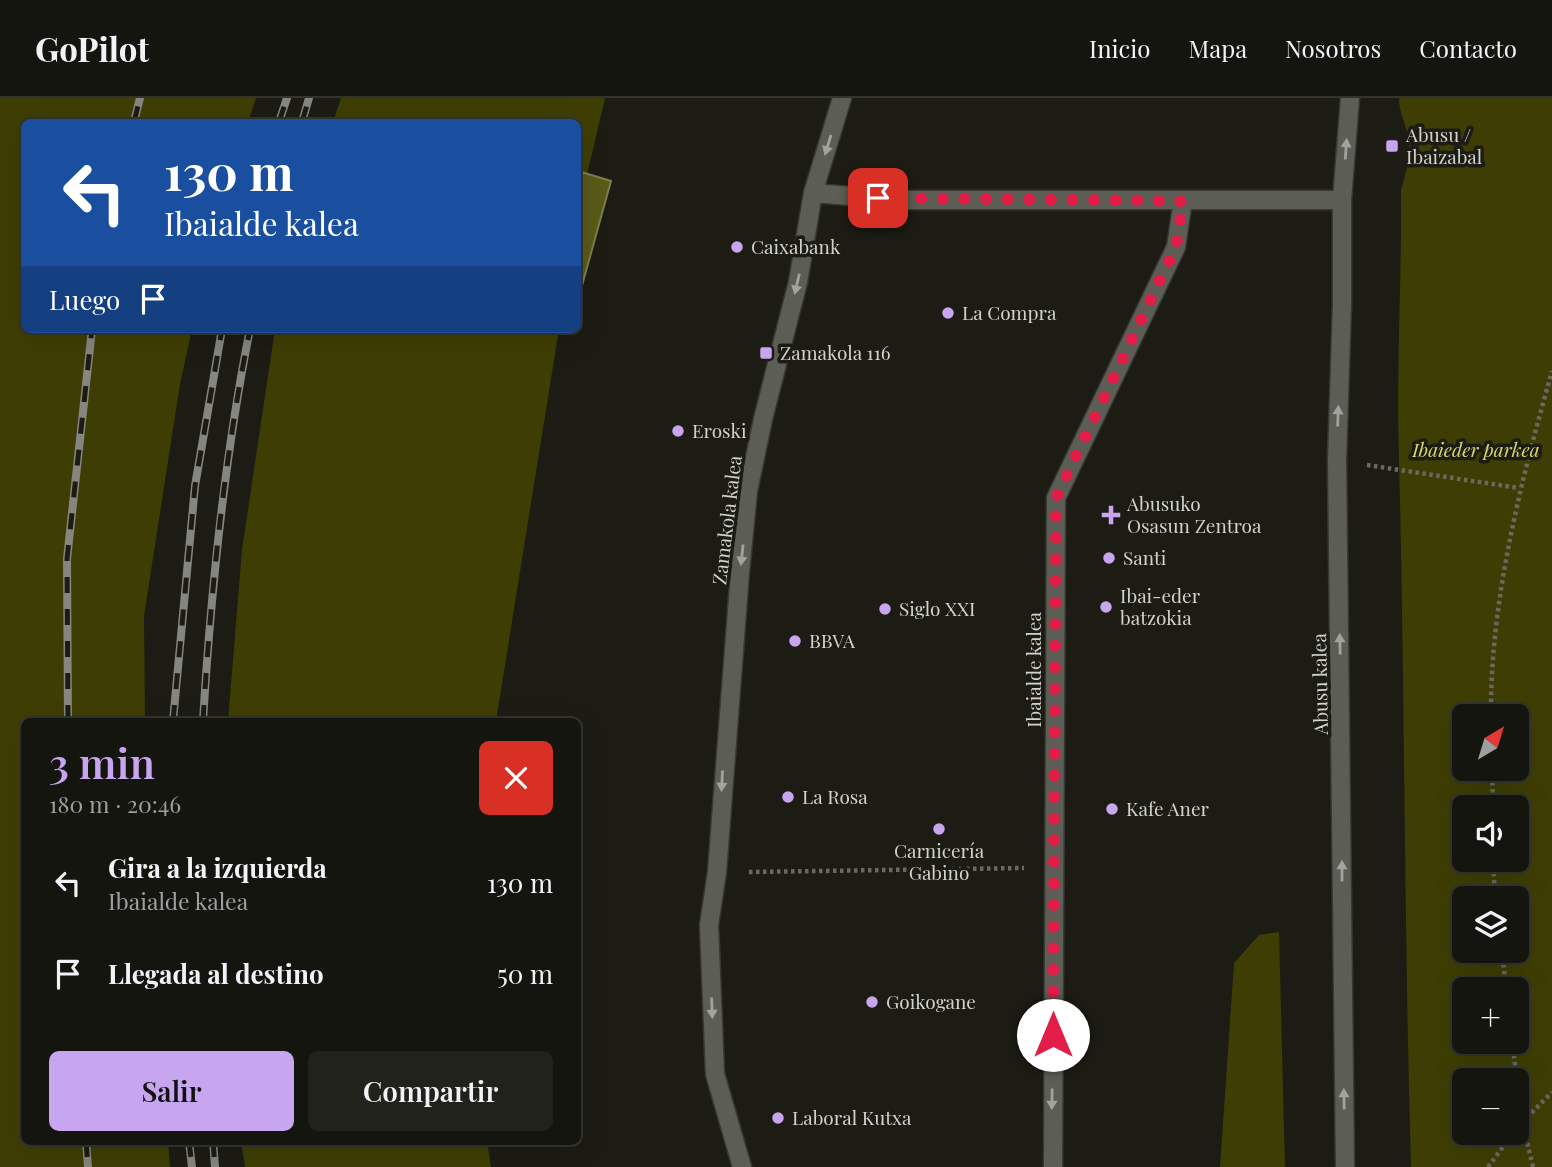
<!DOCTYPE html>
<html lang="es">
<head>
<meta charset="utf-8">
<style>
	body { margin:0; font-family:"Playfair Display",serif; background:#22221d; color:#f1f3f6; height:100vh; display:flex; flex-direction:column; font-size:26px; white-space:nowrap }
	* { box-sizing:border-box; margin:0 }
	p { font-size:23px; color:#9d9f9e }
	.icon { flex:none; width:38px; height:38px; fill:none; stroke:currentColor; stroke-width:2; stroke-linecap:round; stroke-linejoin:round }
	.map { position:relative; flex:1; overflow:hidden }
	.side { position:absolute; left:21px; top:620px; width:560px; height:427px; display:flex; flex-direction:column; background:#15150f; border-radius:10px; box-shadow:0 7px 28px #0002,0 0 0 2px #34342f }
	.side>* { flex:none }
	.banner { position:absolute; left:21px; top:21px; width:560px; height:214px; border-radius:10px; box-shadow:0 7px 28px #0002,0 0 0 2px #34342f; background:#1a4fa0; color:#fff; overflow:hidden }
	.needle { width:46px; rotate:38deg }
	.buttons { position:absolute; left:1452px; top:606px; display:grid; gap:14px }
	.buttons a { display:grid; place-items:center; width:77px; height:77px; border-radius:10px; background:#15150f; box-shadow:0 7px 28px #0002,0 0 0 2px #34342f; font-size:35px }
	.pin { position:absolute; display:grid; place-items:center; width:60px; height:60px; color:#fff; margin:-30px; border-radius:14px; box-shadow:0 4px 10px #0006 }
	.me { position:absolute; width:77px; margin:-38px; rotate:0deg; stroke-linejoin:round; filter:drop-shadow(0 0 5px #0008) }
	.turn { display:flex; align-items:center; gap:24px; height:147px; padding:0 28px; font-size:32px }
	.turn .icon { width:91px; height:91px; stroke-width:2.5 }
	.turn b { display:block; font-size:49px; line-height:60px }
	.then { display:flex; align-items:center; height:66px; padding:0 28px; background:#0003; gap:14px; font-size:26px }
	.round { display:grid; place-items:center; flex:none; width:74px; height:74px; border-radius:10px; background:#22221d }
	.overview { display:flex; align-items:center; justify-content:space-between; height:119px; padding:0 28px }
	h1 { font-size:42px; font-weight:600; line-height:52px; color:#c8a5ef }
	.action { display:flex; gap:14px; margin-top:auto; padding:14px 28px }
	.action a { flex:1; height:80px; border-radius:10px; background:#c8a5ef; color:#111; font-size:28px; font-weight:600; line-height:80px; text-align:center }
	.action a+a { background:#22221d; color:#f1f3f6 }
	ul { padding:0; list-style:none }
	li { display:flex; align-items:center; gap:21px; height:91px; padding:0 28px }
	li div { flex:1 }
	li b { display:block; font-size:26px }
	li em { font-style:normal }
	header { display:flex; align-items:center; gap:42px; box-sizing:border-box; height:98px; padding:0 35px; background:#15150f; border-bottom:2px solid #34342f }
	header strong { font-size:33px }
	nav { display:flex; gap:38px; margin-inline-start:auto; font-size:24px }
	.map>svg:first-child { display:block }
	.green { fill:#3e3e04; fill-rule:evenodd }
	.water { fill:#595918; stroke:#7d7d4e; stroke-width:2 }
	.lines { fill:none; stroke-linecap:round; stroke-linejoin:round }
	.minor-casing { stroke:#373832; stroke-width:21 }
	.path { stroke:#696962; stroke-width:4.5; stroke-dasharray:3.5 3.5; stroke-linecap:butt }
	.minor { stroke:#5c5d54; stroke-width:18 }
	.rail-casing { stroke:#868680; stroke-width:8 }
	.rail { stroke:#1c1c14; stroke-width:5; stroke-dasharray:16; stroke-linecap:butt }
	.oneway { fill:#a2a39c }
	.route { stroke:#e11d48; stroke-width:12; stroke-dasharray:0 21.6 }
	.poi-dot { fill:#c8a5ef; stroke:#1c1c14; stroke-width:2.5 }
	.labels { text-anchor:middle; stroke-width:7; stroke-linejoin:round; paint-order:stroke }
	.poi-label { font-size:19px; fill:#d1d2cc; stroke:#1c1c14; text-anchor:start }
	.park-label { font-size:19px; font-style:italic; fill:#d9d968; stroke:#1c1c14 }
	.street-label { font-size:19px; fill:#d1d2cc; stroke:#1c1c14 }
</style>
</head>
<body>
<header>
<strong>GoPilot</strong>
<nav><a>Inicio</a><a>Mapa</a><a>Nosotros</a><a>Contacto</a></nav>
</header>
<div class="map">
<svg width="1552" height="1069" viewBox="0 0 1552 1069">
	<rect width="100%" height="100%" fill="#1c1c14"/>
	<path class="green" d="M 0,0 L 256,0 L 248,24 L 24,24 L 24,231 L 192,231 L 180,286 L 144,518 L 145,623 L 24,623 L 24,1043 L 168,1043 L 170,1069 L 0,1069 Z
		M 341,0 L 605,0 L 578,115 L 578,24 L 333,24 Z
		M 1399,0 L 1552,0 L 1552,1069 L 1411,1069 C 1404,833 1405,597 1399,361 C 1396,271 1402,181 1401,92 C 1407,72 1412,54 1407,34 C 1404,22 1399,13 1399,0 ZM 1465,618 L 1517,618 L 1517,670 L 1465,670 ZM 1465,709 L 1517,709 L 1517,761 L 1465,761 ZM 1465,800 L 1517,800 L 1517,852 L 1465,852 ZM 1465,891 L 1517,891 L 1517,943 L 1465,943 ZM 1465,982 L 1517,982 L 1517,1034 L 1465,1034 Z
		M 275,231 L 559,231 L 496,623 L 228,623 L 242,452 Z
		M 1279,834 L 1285,1069 L 1220,1069 L 1234,865 L 1259,837 Z
		M 241,1043 L 487,1043 L 491,1069 L 245,1069 Z"/>
	<path class="water" d="M 578,73 L 611,83 L 578,202 Z"/>
	<g class="lines">
		<g class="minor-casing">
			<path id="minor" d="M 813,95 L 900,102 L 1342,102
				M 742,1069 L 715,976 L 709,827 L 717,774 L 740,474 L 748,393 L 763,321 L 798,184 L 813,95 L 842,0
				M 1053,1069 L 1056,400 L 1176,149 L 1183,102
				M 1345,1069 L 1337,362 L 1342,206 L 1342,102 L 1350,0"/>
		</g>
		<path class="path" d="M 1367,367 L 1519,390
			M 1491,618 C 1490,503 1521,383 1552,273
			M 1492,670 L 1493,709
			M 1493,761 L 1495,800
			M 749,774 L 1024,770
			M 1502,852 L 1506,891
			M 1512,943 L 1517,982
			M 1517,983 L 1522,1023 L 1533,1069
			M 1517,1030 L 1552,994
			M 1488,1069 L 1514,1034"/>
		<use href="#minor" class="minor"/>
		<g class="rail-casing">
			<path id="rail" d="M 134,24 L 140,0
				M 279,24 L 287,0
				M 302,24 L 309,0
				M 68,623 L 67,461 L 92,231
				M 173,623 L 195,388 L 222,231
				M 203,623 C 211,491 224,361 250,231
				M 86,1043 L 88,1069
				M 189,1043 L 192,1069
				M 213,1043 L 215,1069"/>
		</g>
		<use href="#rail" class="rail"/>
	</g>
	<defs><path id="oneway-solid" d="M-6-.8H1V-3.2L6.5 0L1 3.2V.8H-6Z" transform="scale(1.75)"/></defs>
	<g class="oneway">
		<use href="#oneway-solid" transform="translate(828 47) rotate(107)"/>
		<use href="#oneway-solid" transform="translate(1346 51) rotate(-86)"/>
		<use href="#oneway-solid" transform="translate(797 186) rotate(103)"/>
		<use href="#oneway-solid" transform="translate(1338 318) rotate(-88)"/>
		<use href="#oneway-solid" transform="translate(742 457) rotate(96)"/>
		<use href="#oneway-solid" transform="translate(1340 546) rotate(-91)"/>
		<use href="#oneway-solid" transform="translate(722 683) rotate(93)"/>
		<use href="#oneway-solid" transform="translate(1342 773) rotate(-90)"/>
		<use href="#oneway-solid" transform="translate(712 910) rotate(88)"/>
		<use href="#oneway-solid" transform="translate(1052 1001) rotate(91)"/>
		<use href="#oneway-solid" transform="translate(1344 1001) rotate(-91)"/>
	</g>
	<g class="lines">
		<path class="route" d="M 878,100 L 1183,103 L 1176,149 L 1056,400 L 1053,937"/>
	</g>
	<g class="poi-dot">
		<rect x="1385" y="41" width="14" height="14" rx="3.5"/>
		<circle cx="737" cy="149" r="7"/>
		<circle cx="948" cy="215" r="7"/>
		<rect x="759" y="248" width="14" height="14" rx="3.5"/>
		<circle cx="678" cy="333" r="7"/>
		<path d="M1107.5 406.5h7v7h7v7h-7v7h-7v-7h-7v-7h7z"/>
		<circle cx="1109" cy="460" r="7"/>
		<circle cx="1106" cy="509" r="7"/>
		<circle cx="885" cy="511" r="7"/>
		<circle cx="795" cy="543" r="7"/>
		<circle cx="788" cy="699" r="7"/>
		<circle cx="1112" cy="711" r="7"/>
		<circle cx="939" cy="731" r="7"/>
		<circle cx="872" cy="904" r="7"/>
		<circle cx="778" cy="1020" r="7"/>
	</g>
	<g class="labels">
		<g class="poi-label">
			<text x="1406" y="44">Abusu /<tspan x="1406" dy="22">Ibaizabal</tspan></text>
			<text x="751" y="156">Caixabank</text>
			<text x="962" y="222">La Compra</text>
			<text x="780" y="262">Zamakola 116</text>
			<text x="692" y="340">Eroski</text>
			<text x="1127" y="413">Abusuko<tspan x="1127" dy="22">Osasun Zentroa</tspan></text>
			<text x="1123" y="467">Santi</text>
			<text x="1120" y="505">Ibai-eder<tspan x="1120" dy="22">batzokia</tspan></text>
			<text x="899" y="518">Siglo XXI</text>
			<text x="809" y="550">BBVA</text>
			<text x="802" y="706">La Rosa</text>
			<text x="1126" y="718">Kafe Aner</text>
			<text x="939" y="760" text-anchor="middle">Carnicería<tspan x="939" dy="22">Gabino</tspan></text>
			<text x="886" y="911">Goikogane</text>
			<text x="792" y="1027">Laboral Kutxa</text>
		</g>
		<g class="park-label">
			<text x="1476" y="359">Ibaieder parkea</text>
		</g>
		<g class="street-label">
			<text transform="translate(727 422) rotate(-83)" y="7">Zamakola kalea</text>
			<text transform="translate(1034 572) rotate(-90)" y="7">Ibaialde kalea</text>
			<text transform="translate(1320 586) rotate(-91)" y="7">Abusu kalea</text>
		</g>
	</g>
</svg>
<div class="buttons">
<a><svg class="needle" viewBox="-14 -14 28 28"><path d="M0-13l5 13h-10z" fill="#e53935"/><path d="M0 13l5-13h-10z" fill="#9d9f9e"/></svg></a>
<a><svg class="icon" aria-label="sound" viewBox="0 0 24 24"><path d="M4 9h4l5-4v14l-5-4H4zM17 9q2 3 0 6"/></svg></a>
<a><svg class="icon" aria-label="layers" viewBox="0 0 24 24"><path d="M12 4l9 5-9 5-9-5zM3 14l9 5 9-5"/></svg></a>
<a>+</a>
<a>−</a>
</div>
<div class="pin" style="left:878px;top:100px;background:#d93025"><svg class="icon" aria-label="arrive" viewBox="0 0 24 24"><path d="M6 21V4h12l-3 4 3 4H6"/></svg></div>
<svg class="me" style="left:1053px;top:937px" viewBox="-20 -20 40 40"><circle r="19" fill="#fff"/><path d="M0-13L10 11 0 6-10 11z" fill="#e11d48"/></svg>
<div class="banner">
<div class="turn"><svg class="icon" aria-label="left" viewBox="0 0 24 24"><path d="M17 20v-9H6M10 6l-5 5 5 5"/></svg><div><b>130 m</b>Ibaialde kalea</div></div>
<div class="then">Luego<svg class="icon" aria-label="arrive" viewBox="0 0 24 24"><path d="M6 21V4h12l-3 4 3 4H6"/></svg></div>
</div>
<section class="side">
<div class="overview"><div><h1>3 min</h1><p>180 m · 20:46</p></div><a class="round" style="background:#d93025;color:#fff"><svg class="icon" aria-label="close" viewBox="0 0 24 24"><path d="M6 6l12 12M18 6L6 18"/></svg></a></div>
<ul>
<li><svg class="icon" aria-label="left" viewBox="0 0 24 24"><path d="M17 20v-9H6M10 6l-5 5 5 5"/></svg><div><b>Gira a la izquierda</b><p>Ibaialde kalea</p></div><em>130 m</em></li>
<li><svg class="icon" aria-label="arrive" viewBox="0 0 24 24"><path d="M6 21V4h12l-3 4 3 4H6"/></svg><div><b>Llegada al destino</b></div><em>50 m</em></li>
</ul>
<div class="action"><a>Salir</a><a>Compartir</a></div>
</section>
</div>
</body>
</html>
